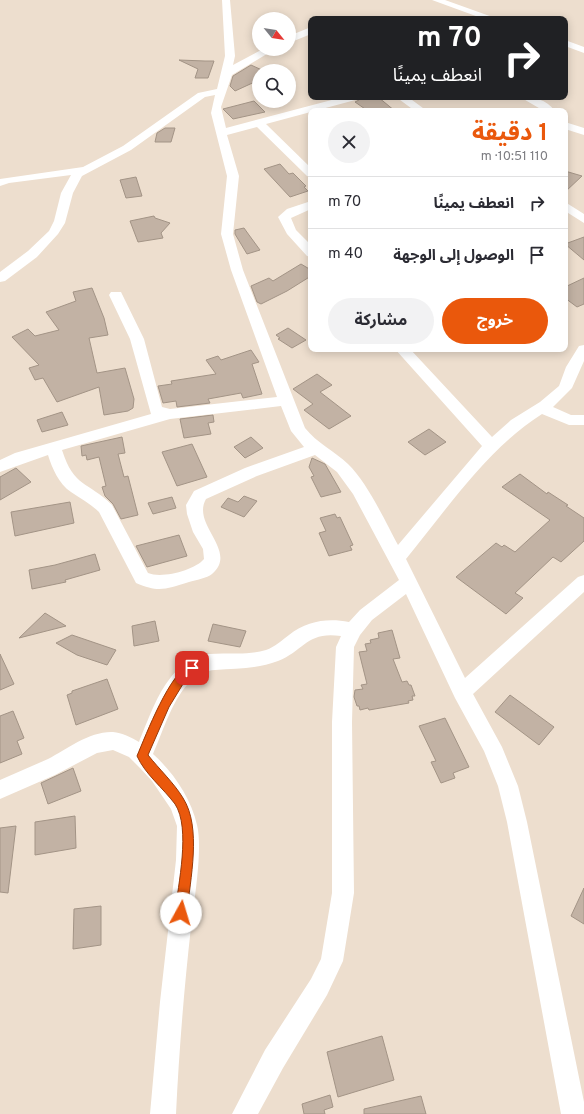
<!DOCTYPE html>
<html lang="ar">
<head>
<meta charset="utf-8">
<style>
	body { margin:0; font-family:Overpass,"Noto Sans Arabic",sans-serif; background:#f2f2f3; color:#2b2b33; direction:rtl; height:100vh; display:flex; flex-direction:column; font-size:15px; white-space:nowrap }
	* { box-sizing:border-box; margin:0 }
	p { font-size:13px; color:#7c7c81 }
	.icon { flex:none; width:22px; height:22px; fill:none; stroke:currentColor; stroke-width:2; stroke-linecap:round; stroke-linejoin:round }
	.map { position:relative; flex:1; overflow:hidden; direction:ltr }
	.side { position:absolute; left:308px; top:108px; width:260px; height:244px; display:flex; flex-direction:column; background:#fff; border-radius:8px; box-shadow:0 2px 10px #0003; direction:rtl }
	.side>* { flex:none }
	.top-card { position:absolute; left:308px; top:16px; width:260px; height:84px; border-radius:8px; box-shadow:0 2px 10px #0003; direction:rtl; background:#202124; color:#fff; overflow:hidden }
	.needle { width:26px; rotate:120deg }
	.controls { position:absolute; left:252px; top:12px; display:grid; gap:8px }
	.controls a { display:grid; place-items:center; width:44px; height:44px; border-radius:50%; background:#fff; box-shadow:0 2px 10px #0003; font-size:20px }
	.pin { position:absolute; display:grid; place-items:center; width:34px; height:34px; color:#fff; margin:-17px; border-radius:8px; box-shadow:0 2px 6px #0006 }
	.me { position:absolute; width:44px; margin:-22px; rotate:6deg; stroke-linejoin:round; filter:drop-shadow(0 0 3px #0008) }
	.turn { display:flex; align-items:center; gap:14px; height:84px; padding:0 20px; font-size:18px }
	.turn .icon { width:52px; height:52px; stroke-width:2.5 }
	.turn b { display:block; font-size:28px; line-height:34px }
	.round { display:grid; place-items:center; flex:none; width:42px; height:42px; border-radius:21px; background:#f2f2f3 }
	.head { display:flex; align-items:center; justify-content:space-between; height:68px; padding:0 20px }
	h1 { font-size:24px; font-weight:700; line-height:30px; color:#ea580c }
	.action { display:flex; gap:8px; margin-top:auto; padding:8px 20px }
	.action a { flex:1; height:46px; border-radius:24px; background:#ea580c; color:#fff; font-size:16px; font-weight:700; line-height:46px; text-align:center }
	.action a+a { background:#f2f2f3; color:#2b2b33 }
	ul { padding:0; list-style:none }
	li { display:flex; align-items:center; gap:12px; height:52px; padding:0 20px; border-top:1px solid #e1e1e2 }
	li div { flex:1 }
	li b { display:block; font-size:15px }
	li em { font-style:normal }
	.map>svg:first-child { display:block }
	.building { fill:#c2b2a4; stroke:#a39486 }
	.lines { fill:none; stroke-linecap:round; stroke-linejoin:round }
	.street { fill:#fff; fill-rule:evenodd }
	.route { fill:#ea580c; stroke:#983908 }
</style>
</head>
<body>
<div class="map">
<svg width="584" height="1114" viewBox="0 0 584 1114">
	<rect width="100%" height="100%" fill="#eddece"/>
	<path class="building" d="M 179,60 L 205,61 L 214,61 L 208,78 L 195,78 L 198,69 Z
		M 251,65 L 264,71 L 259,71 L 259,80 L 235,91 L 230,86 L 233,76 Z
		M 361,97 L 378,97 L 395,111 L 368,111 L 355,102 L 359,100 Z
		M 254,101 L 265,112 L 233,119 L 223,109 Z
		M 165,128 L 175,128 L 171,142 L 155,142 L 157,133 Z
		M 280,164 L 289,174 L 293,173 L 306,186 L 304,187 L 308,191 L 290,197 L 264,169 Z
		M 565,171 L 582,176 L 565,192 Z
		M 136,177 L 142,196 L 126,198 L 120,180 Z
		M 154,216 L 155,218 L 170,223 L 161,233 L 163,238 L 138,242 L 130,221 Z
		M 244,228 L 249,235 L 260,250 L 247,254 L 235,234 L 235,230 Z
		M 584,237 L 584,260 L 565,244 Z
		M 301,264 L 311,270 L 311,276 L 287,291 L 261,304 L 257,302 L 251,286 L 269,278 L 273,281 Z
		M 584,278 L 584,304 L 577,307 L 565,298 L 565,287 Z
		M 92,288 L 104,318 L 108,335 L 89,338 L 97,373 L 125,368 L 134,399 L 133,408 L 128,411 L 104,415 L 99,387 L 57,402 L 43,378 L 35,380 L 29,368 L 39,365 L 12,337 L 28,329 L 35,336 L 59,330 L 46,312 L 76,301 L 73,292 Z
		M 288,328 L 306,340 L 292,348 L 278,339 L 280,338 L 276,335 Z
		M 251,350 L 259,362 L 252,364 L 262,394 L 243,398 L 241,393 L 208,399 L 210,403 L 177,407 L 176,401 L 163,403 L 158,386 L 172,384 L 171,381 L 216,374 L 206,360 L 218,356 L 221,360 Z
		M 317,374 L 332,385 L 320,392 L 351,416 L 329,429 L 304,410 L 313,404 L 293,389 Z
		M 62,412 L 68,425 L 42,432 L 37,420 Z
		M 213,415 L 214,422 L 208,423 L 211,434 L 184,438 L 180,419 Z
		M 429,429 L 446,442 L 425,455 L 408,442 Z
		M 122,437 L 125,453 L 118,454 L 124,477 L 128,476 L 138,515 L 121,519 L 113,504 L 105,496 L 102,487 L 106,486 L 99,457 L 87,460 L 86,455 L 82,456 L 81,446 Z
		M 251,437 L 263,448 L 245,458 L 234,447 Z
		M 192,444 L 207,477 L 177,486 L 162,452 Z
		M 312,458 L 325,464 L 341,492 L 321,497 L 311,477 L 314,476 L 309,467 Z
		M 16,468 L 31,482 L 0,500 L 0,477 Z
		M 520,474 L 547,494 L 548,492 L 568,505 L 566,506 L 584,518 L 584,541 L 561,562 L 553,557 L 515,593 L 523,598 L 506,614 L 456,577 L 496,543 L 502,547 L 504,545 L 515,552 L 550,520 L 502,487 Z
		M 244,496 L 257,501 L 244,517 L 221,507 L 228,498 L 238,502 Z
		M 172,497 L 176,508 L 153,514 L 148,503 Z
		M 70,502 L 74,523 L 15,536 L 11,512 Z
		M 335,514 L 337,518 L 340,517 L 353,545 L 350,546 L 352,550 L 329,556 L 319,533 L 326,531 L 320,518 Z
		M 179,535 L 187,556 L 147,567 L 136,546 Z
		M 95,554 L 100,570 L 65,580 L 66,582 L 32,589 L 29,570 L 55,565 Z
		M 45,613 L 66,626 L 19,638 Z
		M 155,621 L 159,641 L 134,646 L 132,626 Z
		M 213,624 L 246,631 L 240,647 L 208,641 Z
		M 392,630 L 400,658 L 393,659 L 402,682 L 407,681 L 409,685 L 411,685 L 415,696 L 412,696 L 413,700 L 408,701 L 409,703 L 369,710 L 368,708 L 360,710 L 359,706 L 357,706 L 354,697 L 355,690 L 363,689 L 361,685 L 367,684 L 359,652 L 367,651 L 365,644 L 371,643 L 370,640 L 379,638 L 378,633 Z
		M 72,635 L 116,650 L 107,665 L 77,655 L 56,643 Z
		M 0,654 L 14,684 L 0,690 Z
		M 107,679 L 118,709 L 76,725 L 67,695 L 72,693 L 72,691 Z
		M 510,695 L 554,727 L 539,745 L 495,712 Z
		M 13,711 L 24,738 L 17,741 L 22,754 L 0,763 L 0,716 Z
		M 445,718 L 469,767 L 453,773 L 455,778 L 441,783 L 431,762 L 436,761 L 419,726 Z
		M 73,768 L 81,791 L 48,804 L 41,783 Z
		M 75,816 L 76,848 L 35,855 L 35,822 Z
		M 16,826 L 8,893 L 0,892 L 0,828 Z
		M 584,888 L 584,924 L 571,916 Z
		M 101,906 L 101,945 L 73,949 L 74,909 Z
		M 382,1036 L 394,1080 L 338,1097 L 327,1052 Z
		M 330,1095 L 333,1107 L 324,1110 L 325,1114 L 304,1114 L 302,1104 Z
		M 421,1096 L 426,1114 L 364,1114 L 364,1109 Z"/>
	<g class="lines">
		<path class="street" d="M 222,0 L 230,0 L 235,56 L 233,65 L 263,49 L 275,49 L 232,75 L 221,107 L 226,128 L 343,97 L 360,97 L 359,99 L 266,124 L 311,168 L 311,177 L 307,176 L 257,127 L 227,135 L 239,176 L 233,234 L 243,270 L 305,428 C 317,443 334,451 348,464 C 367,482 385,521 398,545 L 482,446 L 395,349 L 410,349 L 492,437 L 511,420 L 540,402 L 559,386 L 566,367 L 579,346 L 584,345 L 584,361 L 572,388 L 553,407 L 571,415 L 584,415 L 584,425 L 569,425 L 542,414 C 487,449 447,509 406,559 L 465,678 L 578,577 L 584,575 L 584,592 L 473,694 L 502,747 L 518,786 L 527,822 L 584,1102 L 584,1114 L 561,1114 L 507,822 L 498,786 L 484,751 L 455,698 L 406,594 L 372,620 L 360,635 L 354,647 L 352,722 L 354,893 L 343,961 L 327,995 L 283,1068 L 258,1114 L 232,1114 L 265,1050 L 311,979 L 321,959 L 332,893 L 332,722 L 336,647 L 341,636 C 307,631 305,650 278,661 C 257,669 237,668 215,670 C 179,672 166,726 153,754 C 173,772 191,798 197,825 C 203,849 194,901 191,927 C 184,989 179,1052 176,1114 L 150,1114 L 160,1002 L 176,860 L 177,826 L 171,809 L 152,781 L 140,768 L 129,757 L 113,750 L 97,753 L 55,775 L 0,799 L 0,780 C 16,773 32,766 48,759 C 67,749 90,731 113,732 C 122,733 131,737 139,742 C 153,709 167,660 209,654 C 228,652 247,656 266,650 C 275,647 282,640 289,635 C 307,621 327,618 349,622 L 360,610 L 399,580 L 353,494 L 337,472 L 315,455 L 257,476 L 206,499 C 191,525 239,551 212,574 C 207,578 196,580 189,582 C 166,589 159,593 136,583 L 99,512 C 91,504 81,499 71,492 C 59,484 52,468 48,455 L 0,472 L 0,460 L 15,453 L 151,414 L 130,339 L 109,295 L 111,292 L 121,292 L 144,339 L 162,407 L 170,409 L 277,397 L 231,270 L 221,234 L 227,176 L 211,113 L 215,95 L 205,97 L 131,150 L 82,176 L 73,193 L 65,223 L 58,234 L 37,257 L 5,281 L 0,282 L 0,272 L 28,251 L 49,231 L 54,221 L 61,193 L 71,175 L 9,183 L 0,186 L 0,179 L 83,167 L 123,146 L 198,93 L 217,89 L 225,56 ZM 281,406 L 291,431 L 304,447 L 245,468 L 194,491 L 186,505 L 187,514 L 193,532 L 203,549 L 204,559 C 195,570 162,579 148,573 L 112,505 C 88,481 74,488 62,450 L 170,419 Z
			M 432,0 L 445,0 L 498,19 L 484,19 Z
			M 311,27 L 311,34 L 289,43 L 289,36 Z
			M 565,40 L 584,47 L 584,53 L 565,46 Z
			M 396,97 L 408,97 L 427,111 L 415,111 Z
			M 520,97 C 534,97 546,99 555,111 L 544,111 Z
			M 565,122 L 584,128 L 584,135 L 565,129 Z
			M 311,201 L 311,209 L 291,218 L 296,230 L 311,245 L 311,257 L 307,256 L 287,234 L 278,217 L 287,209 Z
			M 565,202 L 584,214 L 584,223 L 565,211 Z"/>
	</g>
	<path class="route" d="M 192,663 L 197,668 L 186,679 L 169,707 L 148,755 C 159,769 174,783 183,798 C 202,828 190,879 187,913 L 185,917 L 181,919 L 177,917 L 175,913 C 178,885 191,828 175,804 C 163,788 145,774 137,756 C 146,735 170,671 192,663 Z"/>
</svg>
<div class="controls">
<a><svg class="needle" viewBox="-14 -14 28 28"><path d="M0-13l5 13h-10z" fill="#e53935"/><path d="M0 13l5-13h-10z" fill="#7c7c81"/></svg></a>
<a><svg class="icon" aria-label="search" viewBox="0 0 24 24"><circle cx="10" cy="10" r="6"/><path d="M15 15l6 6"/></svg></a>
</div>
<div class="pin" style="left:192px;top:668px;background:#d93025"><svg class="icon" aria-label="arrive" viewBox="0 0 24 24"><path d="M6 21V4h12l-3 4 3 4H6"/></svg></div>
<svg class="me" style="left:181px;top:913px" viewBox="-20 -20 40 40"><circle r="19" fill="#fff"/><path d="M0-13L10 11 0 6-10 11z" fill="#ea580c"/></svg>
<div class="top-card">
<div class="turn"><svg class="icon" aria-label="right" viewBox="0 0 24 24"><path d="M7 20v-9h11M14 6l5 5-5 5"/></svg><div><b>70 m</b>انعطف يمينًا</div></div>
</div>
<section class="side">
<div class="head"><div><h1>1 دقيقة</h1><p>110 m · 10:51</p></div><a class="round"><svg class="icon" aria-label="close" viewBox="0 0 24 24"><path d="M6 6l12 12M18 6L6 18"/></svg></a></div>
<ul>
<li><svg class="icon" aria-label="right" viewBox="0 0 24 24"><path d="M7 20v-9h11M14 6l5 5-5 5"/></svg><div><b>انعطف يمينًا</b></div><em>70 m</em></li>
<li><svg class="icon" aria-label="arrive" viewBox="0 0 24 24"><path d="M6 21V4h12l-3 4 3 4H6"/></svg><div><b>الوصول إلى الوجهة</b></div><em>40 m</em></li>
</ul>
<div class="action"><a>خروج</a><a>مشاركة</a></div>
</section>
</div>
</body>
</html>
